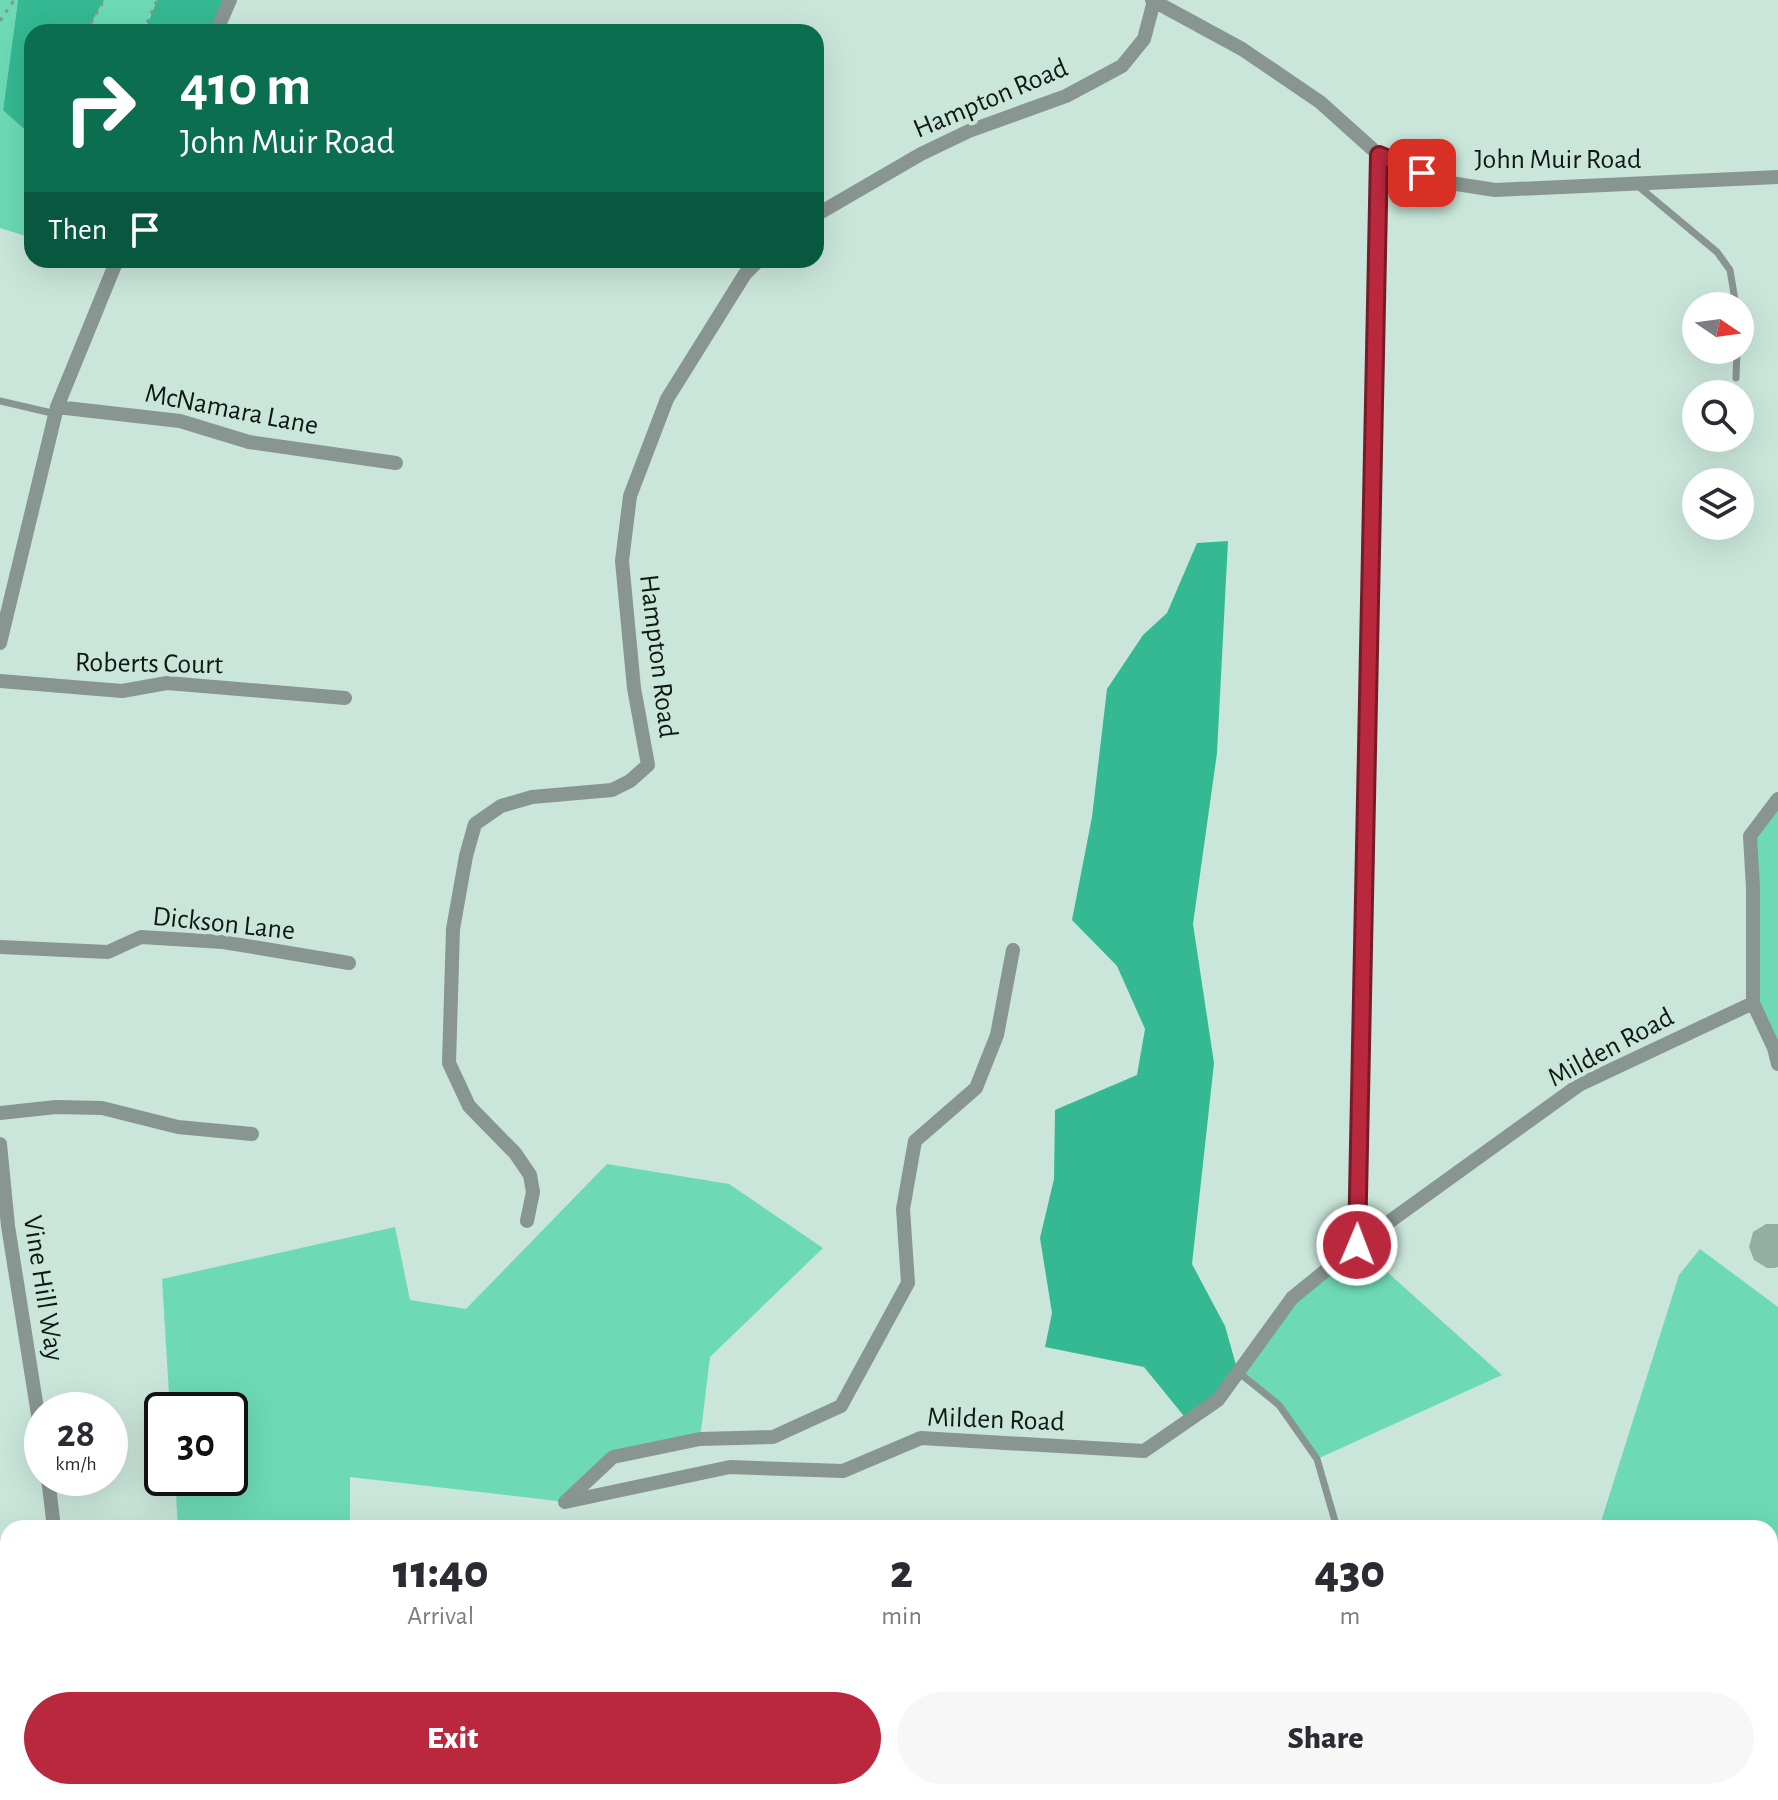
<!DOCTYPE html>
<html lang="en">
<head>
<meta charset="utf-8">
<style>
	body { margin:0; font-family:"Alegreya Sans",sans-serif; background:#f7f7f7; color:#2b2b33; height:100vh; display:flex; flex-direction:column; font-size:30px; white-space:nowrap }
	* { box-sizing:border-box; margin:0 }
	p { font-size:26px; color:#7c7c81 }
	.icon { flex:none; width:44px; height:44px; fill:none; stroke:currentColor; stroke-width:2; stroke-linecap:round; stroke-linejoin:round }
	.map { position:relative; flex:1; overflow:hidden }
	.drawer { position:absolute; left:0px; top:1520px; width:1778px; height:280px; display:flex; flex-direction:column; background:#fff; border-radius:24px 24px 0 0; box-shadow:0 8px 32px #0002 }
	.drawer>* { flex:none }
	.banner { position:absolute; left:24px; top:24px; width:800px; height:244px; border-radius:24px; box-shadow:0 8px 32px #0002; background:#0b6e4f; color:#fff; overflow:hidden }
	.needle { width:52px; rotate:103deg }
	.buttons { position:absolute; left:1682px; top:292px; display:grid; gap:16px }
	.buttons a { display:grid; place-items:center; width:72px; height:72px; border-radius:50%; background:#fff; box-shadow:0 8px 32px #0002; font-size:40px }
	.speed { position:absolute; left:24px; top:1392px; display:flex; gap:16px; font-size:40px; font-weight:700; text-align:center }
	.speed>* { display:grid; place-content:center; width:104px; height:104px; border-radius:50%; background:#fff; box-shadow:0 8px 32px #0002; line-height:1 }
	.speed small { font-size:20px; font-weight:400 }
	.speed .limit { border:4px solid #111; border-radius:12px; background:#fff; color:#111 }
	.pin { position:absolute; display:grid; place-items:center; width:68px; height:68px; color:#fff; margin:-34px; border-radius:16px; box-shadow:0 4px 12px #0006 }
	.me { position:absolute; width:88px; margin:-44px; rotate:1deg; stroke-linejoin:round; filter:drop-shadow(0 0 6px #0008) }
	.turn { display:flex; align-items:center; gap:28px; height:168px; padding:0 24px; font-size:36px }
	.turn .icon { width:104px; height:104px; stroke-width:2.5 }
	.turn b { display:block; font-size:56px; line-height:68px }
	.then { display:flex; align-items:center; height:76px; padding:0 24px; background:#0003; gap:16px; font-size:30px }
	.eta { display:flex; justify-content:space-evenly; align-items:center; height:136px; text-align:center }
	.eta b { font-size:48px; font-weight:800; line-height:56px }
	.button { display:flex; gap:16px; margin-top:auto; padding:16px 24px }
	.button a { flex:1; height:92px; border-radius:48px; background:#ba283e; color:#fff; font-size:32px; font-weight:800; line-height:92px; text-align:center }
	.button a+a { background:#f7f7f7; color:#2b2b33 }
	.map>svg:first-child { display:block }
	.green { fill:#6ddab5 }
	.forest { fill:#34b992 }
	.building { fill:#93aea3 }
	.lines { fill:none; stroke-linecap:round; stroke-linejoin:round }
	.path { stroke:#83988f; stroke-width:3; stroke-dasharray:4 6; stroke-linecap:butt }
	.lane { stroke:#899590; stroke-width:7 }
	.street { stroke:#899590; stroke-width:14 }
	.route-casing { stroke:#791a28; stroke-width:20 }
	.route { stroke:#ba283e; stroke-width:14 }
	.labels { text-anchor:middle; stroke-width:8; stroke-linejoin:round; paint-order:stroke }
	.street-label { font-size:28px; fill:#0e1815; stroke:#cae6da }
</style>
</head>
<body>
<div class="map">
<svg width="1778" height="1800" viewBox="0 0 1778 1800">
	<rect width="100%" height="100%" fill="#cae6da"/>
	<path class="green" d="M 0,0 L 18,0 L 3,109 L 32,136 L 32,238 L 0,228 Z
		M 104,0 L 157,0 L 143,32 L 86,32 Z
		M 1778,799 L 1778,1064 L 1753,1003 L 1750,836 Z
		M 607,1164 L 729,1184 L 823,1248 L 710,1357 L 700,1439 L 613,1457 L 565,1502 L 350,1477 L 350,1528 L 178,1528 L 175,1478 L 230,1478 L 230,1410 L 170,1410 L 162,1279 L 395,1227 L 410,1300 L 466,1309 Z
		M 1357,1245 L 1502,1375 L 1317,1459 L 1279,1405 L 1238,1372 L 1292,1298 Z
		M 1700,1249 L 1778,1307 L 1778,1595 L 1770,1595 L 1770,1528 L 1599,1528 L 1679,1275 Z
		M 1770,1648 L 1778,1651 L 1778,1736 L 1770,1728 Z
		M 205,1792 L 660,1792 L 657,1800 L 201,1800 Z
		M 1280,1792 L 1537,1792 L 1538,1800 L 1288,1800 Z"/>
	<path class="forest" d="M 18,0 L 104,0 L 86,32 L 32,32 L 32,136 L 3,110 Z
		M 157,0 L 230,0 L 216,32 L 144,32 Z
		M 1228,541 L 1217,753 L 1193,924 L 1214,1063 L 1192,1264 L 1225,1326 L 1238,1372 L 1188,1421 L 1144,1367 L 1045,1347 L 1052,1313 L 1040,1238 L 1054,1179 L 1055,1110 L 1137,1075 L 1145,1029 L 1117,966 L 1072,920 L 1092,817 L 1107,689 L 1143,635 L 1167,613 L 1197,543 Z
		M 1770,1728 L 1778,1736 L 1778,1800 L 1654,1800 L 1669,1792 L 1770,1792 Z
		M 1537,1792 L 1647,1792 L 1646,1800 L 1538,1800 Z"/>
	<path class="building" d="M 1766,1224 L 1778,1224 L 1778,1267 L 1774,1268 L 1767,1268 L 1754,1260 L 1749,1247 L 1753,1232 Z"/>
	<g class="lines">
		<path class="path" d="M 0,21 L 14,0
			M 86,32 L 104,0
			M 143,32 L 157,0
			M 1770,1596 L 1778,1596
			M 0,1776 L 8,1758"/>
		<path class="lane" d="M 1638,186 L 1717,252 L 1730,270 L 1736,306
			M 1736,378 L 1737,350
			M 0,401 L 56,414
			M 1238,1372 L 1279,1405 L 1317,1459 L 1337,1528"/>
		<path class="street" d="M 1152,0 L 1242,49 L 1320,102 L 1379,155 L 1444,182 L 1495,190 L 1778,177
			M 216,32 L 230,0
			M 816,215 L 921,154 L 969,131 L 1066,96 L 1122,66 L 1144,39 L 1154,1
			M 57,407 L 180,421 L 249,442 L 396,463
			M 0,643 L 57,407 L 117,260
			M 0,681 L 122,691 L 167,683 L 345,698
			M 1778,799 L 1750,836 L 1753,888 L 1753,1003 L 1774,1048 L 1778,1064
			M 0,947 L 108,952 L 141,937 L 223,942 L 349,963
			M 1013,950 L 997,1035 L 976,1088 L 915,1141 L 903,1209 L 908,1283 L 841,1406 L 773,1437 L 700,1439 L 613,1457 L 565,1502 L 730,1467 L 843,1471 L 921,1438 L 1144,1451 L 1218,1400 L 1292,1298 L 1357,1245 L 1579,1085 L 1753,1003
			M 0,1113 L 56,1107 L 102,1108 L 178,1127 L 252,1134
			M 0,1144 L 8,1226 L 42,1440
			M 527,1221 L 533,1192 L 530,1175 L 515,1153 L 469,1106 L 449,1063 L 453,929 L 466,856 L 475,824 L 501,806 L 532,797 L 612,790 L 630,781 L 648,765 L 634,688 L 622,561 L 630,496 L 667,399 L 745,274 L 759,260
			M 1357,1245 L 1379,155
			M 48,1478 L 54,1528
			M 0,1699 L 8,1682
			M 1094,1792 L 1104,1800
			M 975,1800 L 987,1792"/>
	</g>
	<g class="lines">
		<g class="route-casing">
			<path id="route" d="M 1357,1245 L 1379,155 L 1422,173"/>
		</g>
		<use href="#route" class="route"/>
	</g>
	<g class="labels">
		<g class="street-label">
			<text transform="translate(990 97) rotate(-23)" y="10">Hampton Road</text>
			<text x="1558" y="168">John Muir Road</text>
			<text transform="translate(232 408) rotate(11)" y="10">McNamara Lane</text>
			<text transform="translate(660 656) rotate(83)" y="10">Hampton Road</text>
			<text transform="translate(149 662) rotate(1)" y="10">Roberts Court</text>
			<text transform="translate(224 922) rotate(6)" y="10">Dickson Lane</text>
			<text transform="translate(1610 1046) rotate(-28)" y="10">Milden Road</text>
			<text transform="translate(45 1288) rotate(81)" y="10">Vine Hill Way</text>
			<text transform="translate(996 1418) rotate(2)" y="10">Milden Road</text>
		</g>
	</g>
</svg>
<div class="buttons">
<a><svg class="needle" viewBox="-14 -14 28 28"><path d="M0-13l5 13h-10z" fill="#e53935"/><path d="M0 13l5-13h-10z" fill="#7c7c81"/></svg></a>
<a><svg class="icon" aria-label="search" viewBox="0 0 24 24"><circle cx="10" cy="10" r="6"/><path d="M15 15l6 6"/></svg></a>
<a><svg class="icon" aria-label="layers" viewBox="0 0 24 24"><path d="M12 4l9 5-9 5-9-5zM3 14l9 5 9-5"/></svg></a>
</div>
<div class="speed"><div>28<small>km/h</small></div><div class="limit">30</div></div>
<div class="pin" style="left:1422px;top:173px;background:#d93025"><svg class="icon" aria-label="arrive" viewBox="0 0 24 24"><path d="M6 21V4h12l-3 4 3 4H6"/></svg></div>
<svg class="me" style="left:1357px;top:1245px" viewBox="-20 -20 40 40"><circle r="17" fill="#ba283e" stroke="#fff" stroke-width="3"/><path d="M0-11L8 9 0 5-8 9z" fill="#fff"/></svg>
<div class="banner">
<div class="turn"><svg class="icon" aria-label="right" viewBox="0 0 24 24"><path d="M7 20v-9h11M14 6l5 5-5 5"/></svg><div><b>410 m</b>John Muir Road</div></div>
<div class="then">Then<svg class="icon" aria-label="arrive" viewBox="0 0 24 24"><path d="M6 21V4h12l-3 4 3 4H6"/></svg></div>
</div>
<section class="drawer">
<div class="eta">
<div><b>11:40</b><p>Arrival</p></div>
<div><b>2</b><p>min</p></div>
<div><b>430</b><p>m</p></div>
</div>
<div class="button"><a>Exit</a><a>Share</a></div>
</section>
</div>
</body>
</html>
